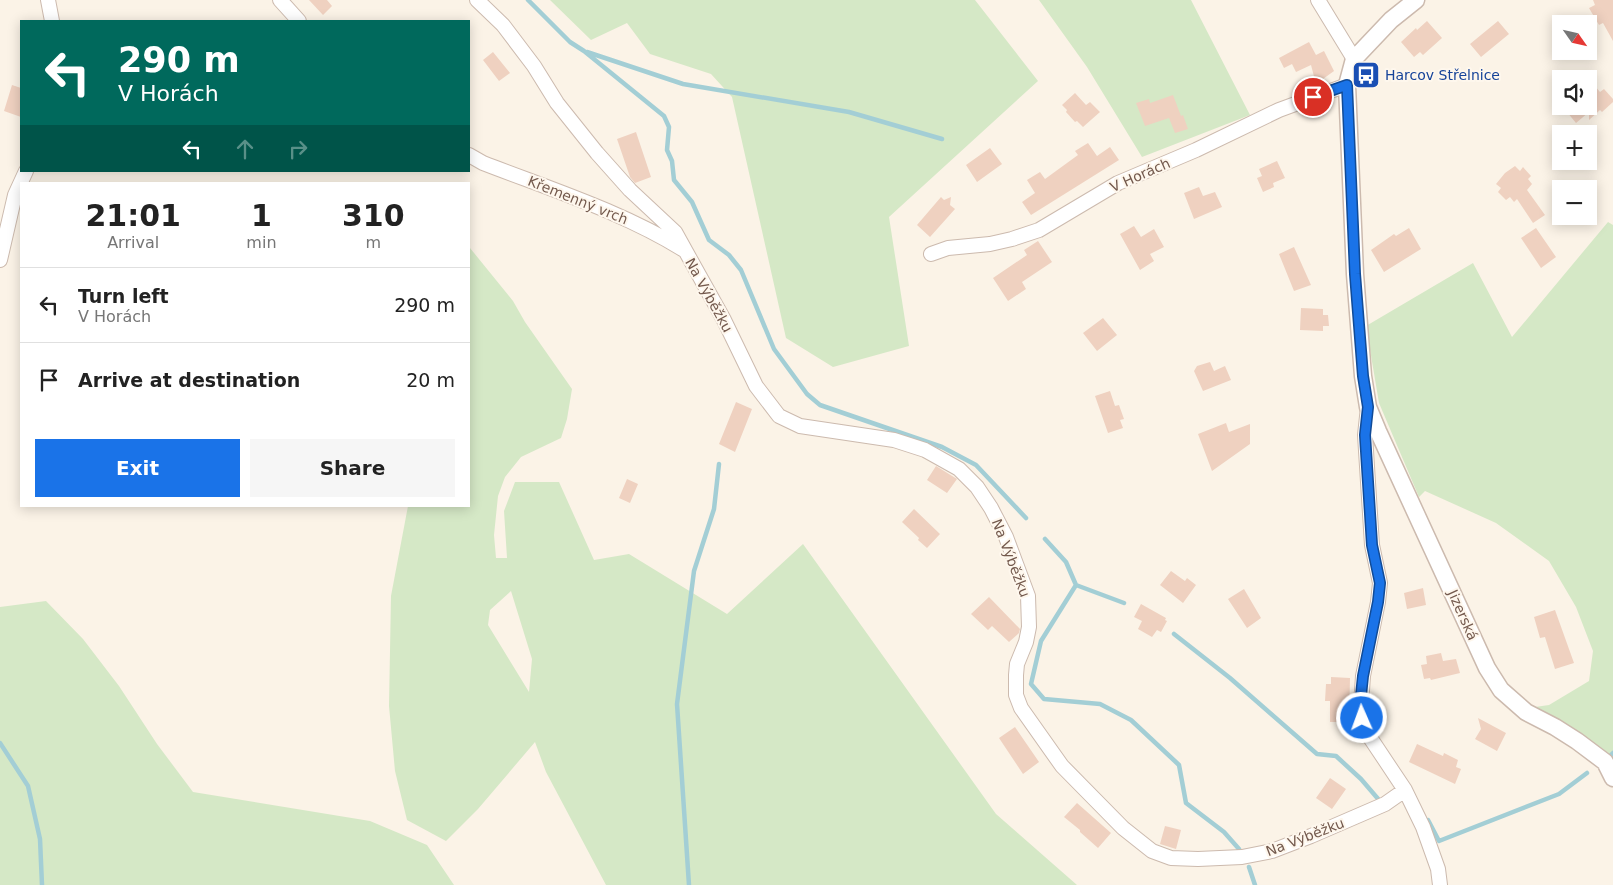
<!DOCTYPE html>
<html lang="en">
<head>
<meta charset="utf-8">
<style>
	body { margin:0; font-family:"DejaVu Sans",sans-serif; background:#f6f6f6; color:#222; height:100vh; display:flex; flex-direction:column; font-size:19px; white-space:nowrap }
	* { box-sizing:border-box; margin:0 }
	p { font-size:16px; color:#767676 }
	.icon { flex:none; width:28px; height:28px; fill:none; stroke:currentColor; stroke-width:2; stroke-linecap:round; stroke-linejoin:round }
	.map { position:relative; flex:1; overflow:hidden }
	.drawer { position:absolute; left:20px; top:182px; width:450px; height:325px; display:flex; flex-direction:column; background:#fff; border-radius:0px; box-shadow:0 2px 12px #0003 }
	.drawer>* { flex:none }
	.guide { position:absolute; left:20px; top:20px; width:450px; height:152px; border-radius:0px; box-shadow:0 2px 12px #0003; background:#00695c; color:#fff; overflow:hidden }
	.needle { width:32px; rotate:124deg }
	.buttons { position:absolute; left:1552px; top:15px; display:grid; gap:10px }
	.buttons a { display:grid; place-items:center; width:45px; height:45px; border-radius:0px; background:#fff; box-shadow:0 2px 12px #0003; font-size:25px }
	.pin { position:absolute; display:grid; place-items:center; width:42px; height:42px; color:#fff; margin:-21px; border:2px solid #fff; border-radius:50%; box-shadow:0 1px 5px #0007 }
	.me { position:absolute; width:55px; margin:-28px; rotate:358deg; stroke-linejoin:round; filter:drop-shadow(0 0 4px #0008) }
	.turn { display:flex; align-items:center; gap:18px; height:105px; padding:0 15px; font-size:22px }
	.turn .icon { width:65px; height:65px; stroke-width:2.5 }
	.turn b { display:block; font-size:35px; line-height:42px }
	.lanes { display:flex; align-items:center; height:48px; padding:0 15px; background:#0003; justify-content:center; gap:25px; direction:ltr }
	.lanes .off { opacity:.35 }
	.eta { display:flex; justify-content:space-evenly; align-items:center; height:85px; text-align:center }
	.eta b { font-size:30px; font-weight:700; line-height:35px }
	.button { display:flex; gap:10px; margin-top:auto; padding:10px 15px }
	.button a { flex:1; height:58px; border-radius:0px; background:#1a73e8; color:#fff; font-size:20px; font-weight:700; line-height:58px; text-align:center }
	.button a+a { background:#f6f6f6; color:#222 }
	ul { padding:0; list-style:none }
	li { display:flex; align-items:center; gap:15px; height:75px; padding:0 15px; border-top:1px solid #e0e0e0 }
	li div { flex:1 }
	li b { display:block; font-size:19px }
	li em { font-style:normal }
	.map>svg:first-child { display:block }
	.green { fill:#d5e8c6; fill-rule:evenodd }
	.lines { fill:none; stroke-linecap:round; stroke-linejoin:round }
	.stream { stroke:#a3ced5; stroke-width:4.5 }
	.building { fill:#efd1c0 }
	.minor-casing { stroke:#ccbaae; stroke-width:16 }
	.tertiary-casing { stroke:#ccbaae; stroke-width:19 }
	.minor { stroke:#fff; stroke-width:14 }
	.tertiary { stroke:#fff; stroke-width:16 }
	.route-casing { stroke:#114b97; stroke-width:12 }
	.route { stroke:#1a73e8; stroke-width:9 }
	.labels { text-anchor:middle; stroke-width:4; stroke-linejoin:round; paint-order:stroke }
	.transit-label { font-size:14px; fill:#164399; stroke:#fef7ed; text-anchor:start }
	.street-label { font-size:14px; fill:#73594d; stroke:#fef7ed }
</style>
</head>
<body>
<div class="map">
<svg width="1613" height="885" viewBox="0 0 1613 885">
	<rect width="100%" height="100%" fill="#fbf3e7"/>
	<path class="green" d="M 550,0 L 975,0 L 1038,81 L 889,217 L 909,346 L 833,367 L 786,338 L 732,97 L 711,74 L 650,54 L 627,23 L 591,40 Z
		M 1039,0 L 1191,0 L 1250,115 L 1142,157 L 1087,67 Z
		M 1608,222 L 1613,225 L 1613,759 L 1612,756 C 1587,737 1563,721 1535,707 L 1549,705 L 1589,681 L 1593,651 L 1576,607 L 1549,561 L 1496,523 L 1425,491 L 1419,497 L 1379,403 L 1366,326 L 1473,263 L 1512,337 Z
		M 470,248 L 513,301 L 525,322 L 572,389 L 567,419 L 561,438 L 521,457 L 505,477 L 498,496 L 494,535 L 496,558 L 507,558 L 504,511 L 515,482 L 559,482 L 594,560 L 629,554 L 727,614 L 803,544 L 996,814 L 1077,885 L 606,885 L 546,772 L 535,742 L 478,809 L 446,841 L 407,820 L 395,771 L 389,706 L 391,596 L 408,506 L 469,506 L 469,249 ZM 511,591 L 532,659 L 529,692 L 488,625 L 490,610 Z
		M 46,601 L 83,639 L 119,686 L 157,744 L 193,792 L 370,821 L 427,845 L 454,885 L 0,885 L 0,607 Z"/>
	<g class="lines">
		<path class="stream" d="M 528,0 L 570,42 L 584,51 L 664,116 L 669,127 L 667,150 L 672,161 L 674,180 L 692,202 L 709,240 L 729,255 L 741,270 L 774,349 L 807,394 L 820,405 L 942,447 L 976,465 L 1026,518
			M 587,52 L 683,84 L 849,112 L 942,139
			M 1045,539 L 1066,562 L 1076,585 L 1041,641 L 1031,684 L 1044,699 L 1100,704 L 1131,720 L 1179,765 L 1186,803 L 1224,832 L 1239,849
			M 1076,585 L 1124,603
			M 1174,634 L 1230,678 L 1317,754 L 1336,756 L 1361,779 L 1379,800
			M 0,743 L 28,786 L 40,839 L 42,885
			M 1611,755 L 1613,753
			M 1428,820 L 1439,841 L 1559,794 L 1587,773
			M 1249,867 L 1255,885
			M 689,885 L 677,704 L 694,571 L 714,509 L 719,464"/>
	</g>
	<path class="building" d="M 309,0 L 327,0 L 332,6 L 323,15 Z
		M 1593,0 L 1613,0 L 1613,41 L 1603,23 L 1599,25 L 1589,8 L 1595,5 Z
		M 1427,21 L 1442,38 L 1423,55 L 1420,52 L 1414,57 L 1401,42 L 1416,28 L 1417,30 Z
		M 1498,21 L 1509,34 L 1481,57 L 1470,44 Z
		M 1309,42 L 1316,55 L 1324,51 L 1334,71 L 1316,84 L 1311,65 L 1296,72 L 1292,64 L 1284,68 L 1279,58 Z
		M 493,52 L 510,73 L 499,81 L 483,60 Z
		M 1589,79 L 1600,92 L 1604,89 L 1613,99 L 1613,102 L 1602,112 L 1600,110 L 1589,120 L 1589,112 L 1576,123 L 1562,106 L 1589,106 Z
		M 12,85 L 21,88 L 21,117 L 4,111 Z
		M 1075,93 L 1086,105 L 1090,102 L 1100,112 L 1083,127 L 1077,121 L 1075,122 L 1066,112 L 1067,110 L 1062,105 Z
		M 1173,95 L 1181,116 L 1183,115 L 1188,129 L 1175,133 L 1169,118 L 1145,126 L 1136,103 L 1149,99 L 1150,103 Z
		M 636,132 L 651,177 L 635,183 L 630,177 L 617,139 Z
		M 1088,143 L 1097,156 L 1110,147 L 1119,160 L 1031,215 L 1022,202 L 1035,193 L 1027,180 L 1040,172 L 1045,179 L 1078,155 L 1075,151 Z
		M 990,148 L 1002,164 L 977,182 L 966,165 Z
		M 1277,161 L 1285,178 L 1273,183 L 1274,187 L 1263,192 L 1257,178 L 1262,176 L 1259,169 Z
		M 1515,166 L 1520,171 L 1523,167 L 1531,176 L 1528,179 L 1532,184 L 1527,190 L 1545,215 L 1533,223 L 1517,199 L 1514,202 L 1510,197 L 1506,200 L 1498,192 L 1501,188 L 1496,184 L 1505,173 Z
		M 1199,187 L 1203,196 L 1215,192 L 1222,207 L 1194,219 L 1184,193 Z
		M 941,197 L 944,200 L 951,197 L 950,205 L 955,209 L 930,237 L 917,225 Z
		M 1134,226 L 1141,237 L 1154,229 L 1164,247 L 1150,254 L 1154,261 L 1140,270 L 1120,234 Z
		M 1409,228 L 1421,249 L 1384,272 L 1371,250 L 1394,234 L 1396,236 Z
		M 1536,228 L 1556,257 L 1541,268 L 1521,238 Z
		M 1038,241 L 1052,262 L 1022,282 L 1026,289 L 1008,301 L 993,278 L 1027,255 L 1024,250 Z
		M 1294,247 L 1311,285 L 1294,291 L 1279,254 Z
		M 1301,308 L 1323,309 L 1323,315 L 1328,315 L 1329,326 L 1323,326 L 1323,331 L 1300,330 Z
		M 1103,318 L 1117,335 L 1097,351 L 1083,333 Z
		M 1210,362 L 1214,371 L 1225,366 L 1231,380 L 1203,391 L 1194,371 L 1197,366 Z
		M 1110,391 L 1115,406 L 1119,405 L 1124,419 L 1120,420 L 1123,428 L 1108,433 L 1095,396 Z
		M 736,402 L 752,409 L 735,452 L 719,444 Z
		M 1226,423 L 1229,432 L 1250,424 L 1250,444 L 1212,471 L 1198,434 Z
		M 936,466 L 957,479 L 947,493 L 927,480 Z
		M 627,479 L 638,484 L 630,503 L 619,498 Z
		M 914,509 L 940,534 L 927,548 L 918,540 L 919,538 L 902,522 Z
		M 1171,571 L 1185,581 L 1187,578 L 1196,585 L 1183,603 L 1160,585 Z
		M 1423,588 L 1426,605 L 1407,609 L 1404,593 Z
		M 1244,589 L 1261,618 L 1247,628 L 1228,599 Z
		M 989,597 L 1020,629 L 1019,633 L 1009,642 L 992,626 L 988,630 L 971,614 Z
		M 1141,604 L 1166,618 L 1165,620 L 1167,621 L 1161,632 L 1157,630 L 1152,637 L 1138,629 L 1142,621 L 1134,617 Z
		M 1555,610 L 1574,663 L 1555,669 L 1545,637 L 1540,638 L 1534,617 Z
		M 1441,653 L 1443,661 L 1456,659 L 1460,673 L 1431,680 L 1430,678 L 1424,679 L 1421,665 L 1427,664 L 1426,656 Z
		M 1331,677 L 1350,678 L 1349,722 L 1330,722 L 1330,701 L 1325,701 L 1326,684 L 1331,684 Z
		M 1478,718 L 1506,733 L 1497,751 L 1475,739 L 1481,729 Z
		M 1015,727 L 1039,762 L 1023,774 L 999,738 Z
		M 1417,744 L 1443,756 L 1444,753 L 1458,760 L 1456,767 L 1461,769 L 1455,784 L 1409,762 Z
		M 1330,778 L 1346,789 L 1332,809 L 1316,798 Z
		M 1077,803 L 1111,833 L 1098,848 L 1080,832 L 1080,830 L 1064,817 Z
		M 1165,826 L 1181,830 L 1176,849 L 1160,844 Z"/>
	<g class="lines">
		<g class="minor-casing">
			<path id="minor" d="M 48,0 L 52,21
				M 280,0 L 299,21
				M 477,0 L 503,25 L 534,66 L 557,103 L 597,153 L 630,190 L 675,232 L 724,320 L 756,386 L 779,416 L 800,426 L 894,440 L 925,450 L 959,469 L 977,487 L 991,508 L 1006,537 L 1028,596 L 1029,627 L 1026,642 L 1017,664 L 1016,675 L 1016,695 L 1021,708 L 1062,766 L 1123,828 L 1152,851 L 1171,858 L 1198,859 L 1242,857 L 1272,851 L 1311,836 L 1385,804 L 1405,790
				M 1318,0 L 1354,59
				M 469,155 L 483,163 C 550,189 623,212 684,250
				M 931,254 L 948,248 L 990,244 L 1012,239 L 1039,230 L 1118,183 L 1196,150 L 1279,110 L 1347,85
				M 0,260 L 15,195 L 26,171
				M 1368,407 L 1365,435 L 1372,545 L 1380,583 L 1378,602 L 1363,676 L 1361,705 L 1367,733 L 1405,790 L 1423,827 L 1438,869 L 1440,885"/>
		</g>
		<g class="tertiary-casing">
			<path id="tertiary" d="M 1416,0 L 1391,20 L 1354,59 L 1347,85 L 1355,274 L 1363,376 L 1368,407 L 1378,431 L 1487,668 L 1501,690 L 1526,712 L 1555,727 L 1577,741 L 1605,762 L 1613,778"/>
		</g>
		<use href="#minor" class="minor"/>
		<use href="#tertiary" class="tertiary"/>
	</g>
	<g class="lines">
		<g class="route-casing">
			<path id="route" d="M 1313,97 L 1347,85 L 1355,274 L 1363,376 L 1368,407 L 1365,435 L 1372,545 L 1380,583 L 1378,602 L 1363,676 L 1360,705 L 1362,718"/>
		</g>
		<use href="#route" class="route"/>
	</g>
	<defs>
		<g id="bus-square" transform="scale(1.4375)"><rect x="-9" y="-9" width="18" height="18" rx="4" fill="#1a4fb4" stroke="#fef7ed"/><path d="M-5-6H5V4H4V6H2V4H-2V6H-4V4H-5ZM-3.5-4V0h7V-4ZM-3.5 1.2v1.5H-2V1.2ZM2 1.2v1.5H3.5V1.2Z" fill="#fff"/></g>
	</defs>
	<g fill-rule="evenodd">
		<use href="#bus-square" x="1366" y="75"/>
	</g>
	<g class="labels">
		<g class="transit-label">
			<text x="1385" y="80">Harcov Střelnice</text>
		</g>
		<g class="street-label">
			<text transform="translate(1140 175) rotate(-24)" y="5">V Horách</text>
			<text transform="translate(578 200) rotate(22)" y="5">Křemenný vrch</text>
			<text transform="translate(709 295) rotate(61)" y="5">Na Výběžku</text>
			<text transform="translate(1011 558) rotate(69)" y="5">Na Výběžku</text>
			<text transform="translate(1463 615) rotate(66)" y="5">Jizerská</text>
			<text transform="translate(1305 837) rotate(-21)" y="5">Na Výběžku</text>
		</g>
	</g>
</svg>
<div class="buttons">
<a><svg class="needle" viewBox="-14 -14 28 28"><path d="M0-13l5 13h-10z" fill="#e53935"/><path d="M0 13l5-13h-10z" fill="#767676"/></svg></a>
<a><svg class="icon" aria-label="sound" viewBox="0 0 24 24"><path d="M4 9h4l5-4v14l-5-4H4zM17 9q2 3 0 6"/></svg></a>
<a>+</a>
<a>−</a>
</div>
<div class="pin" style="left:1313px;top:97px;background:#d93025"><svg class="icon" aria-label="arrive" viewBox="0 0 24 24"><path d="M6 21V4h12l-3 4 3 4H6"/></svg></div>
<svg class="me" style="left:1362px;top:718px" viewBox="-20 -20 40 40"><circle r="17" fill="#1a73e8" stroke="#fff" stroke-width="3"/><path d="M0-11L8 9 0 5-8 9z" fill="#fff"/></svg>
<div class="guide">
<div class="turn"><svg class="icon" aria-label="left" viewBox="0 0 24 24"><path d="M17 20v-9H6M10 6l-5 5 5 5"/></svg><div><b>290 m</b>V Horách</div></div>
<div class="lanes"><svg class="icon" aria-label="left" viewBox="0 0 24 24"><path d="M17 20v-9H6M10 6l-5 5 5 5"/></svg><svg class="icon off" aria-label="ahead" viewBox="0 0 24 24"><path d="M12 20V5M6 11l6-6 6 6"/></svg><svg class="icon off" aria-label="right" viewBox="0 0 24 24"><path d="M7 20v-9h11M14 6l5 5-5 5"/></svg></div>
</div>
<section class="drawer">
<div class="eta">
<div><b>21:01</b><p>Arrival</p></div>
<div><b>1</b><p>min</p></div>
<div><b>310</b><p>m</p></div>
</div>
<ul>
<li><svg class="icon" aria-label="left" viewBox="0 0 24 24"><path d="M17 20v-9H6M10 6l-5 5 5 5"/></svg><div><b>Turn left</b><p>V Horách</p></div><em>290 m</em></li>
<li><svg class="icon" aria-label="arrive" viewBox="0 0 24 24"><path d="M6 21V4h12l-3 4 3 4H6"/></svg><div><b>Arrive at destination</b></div><em>20 m</em></li>
</ul>
<div class="button"><a>Exit</a><a>Share</a></div>
</section>
</div>
</body>
</html>
